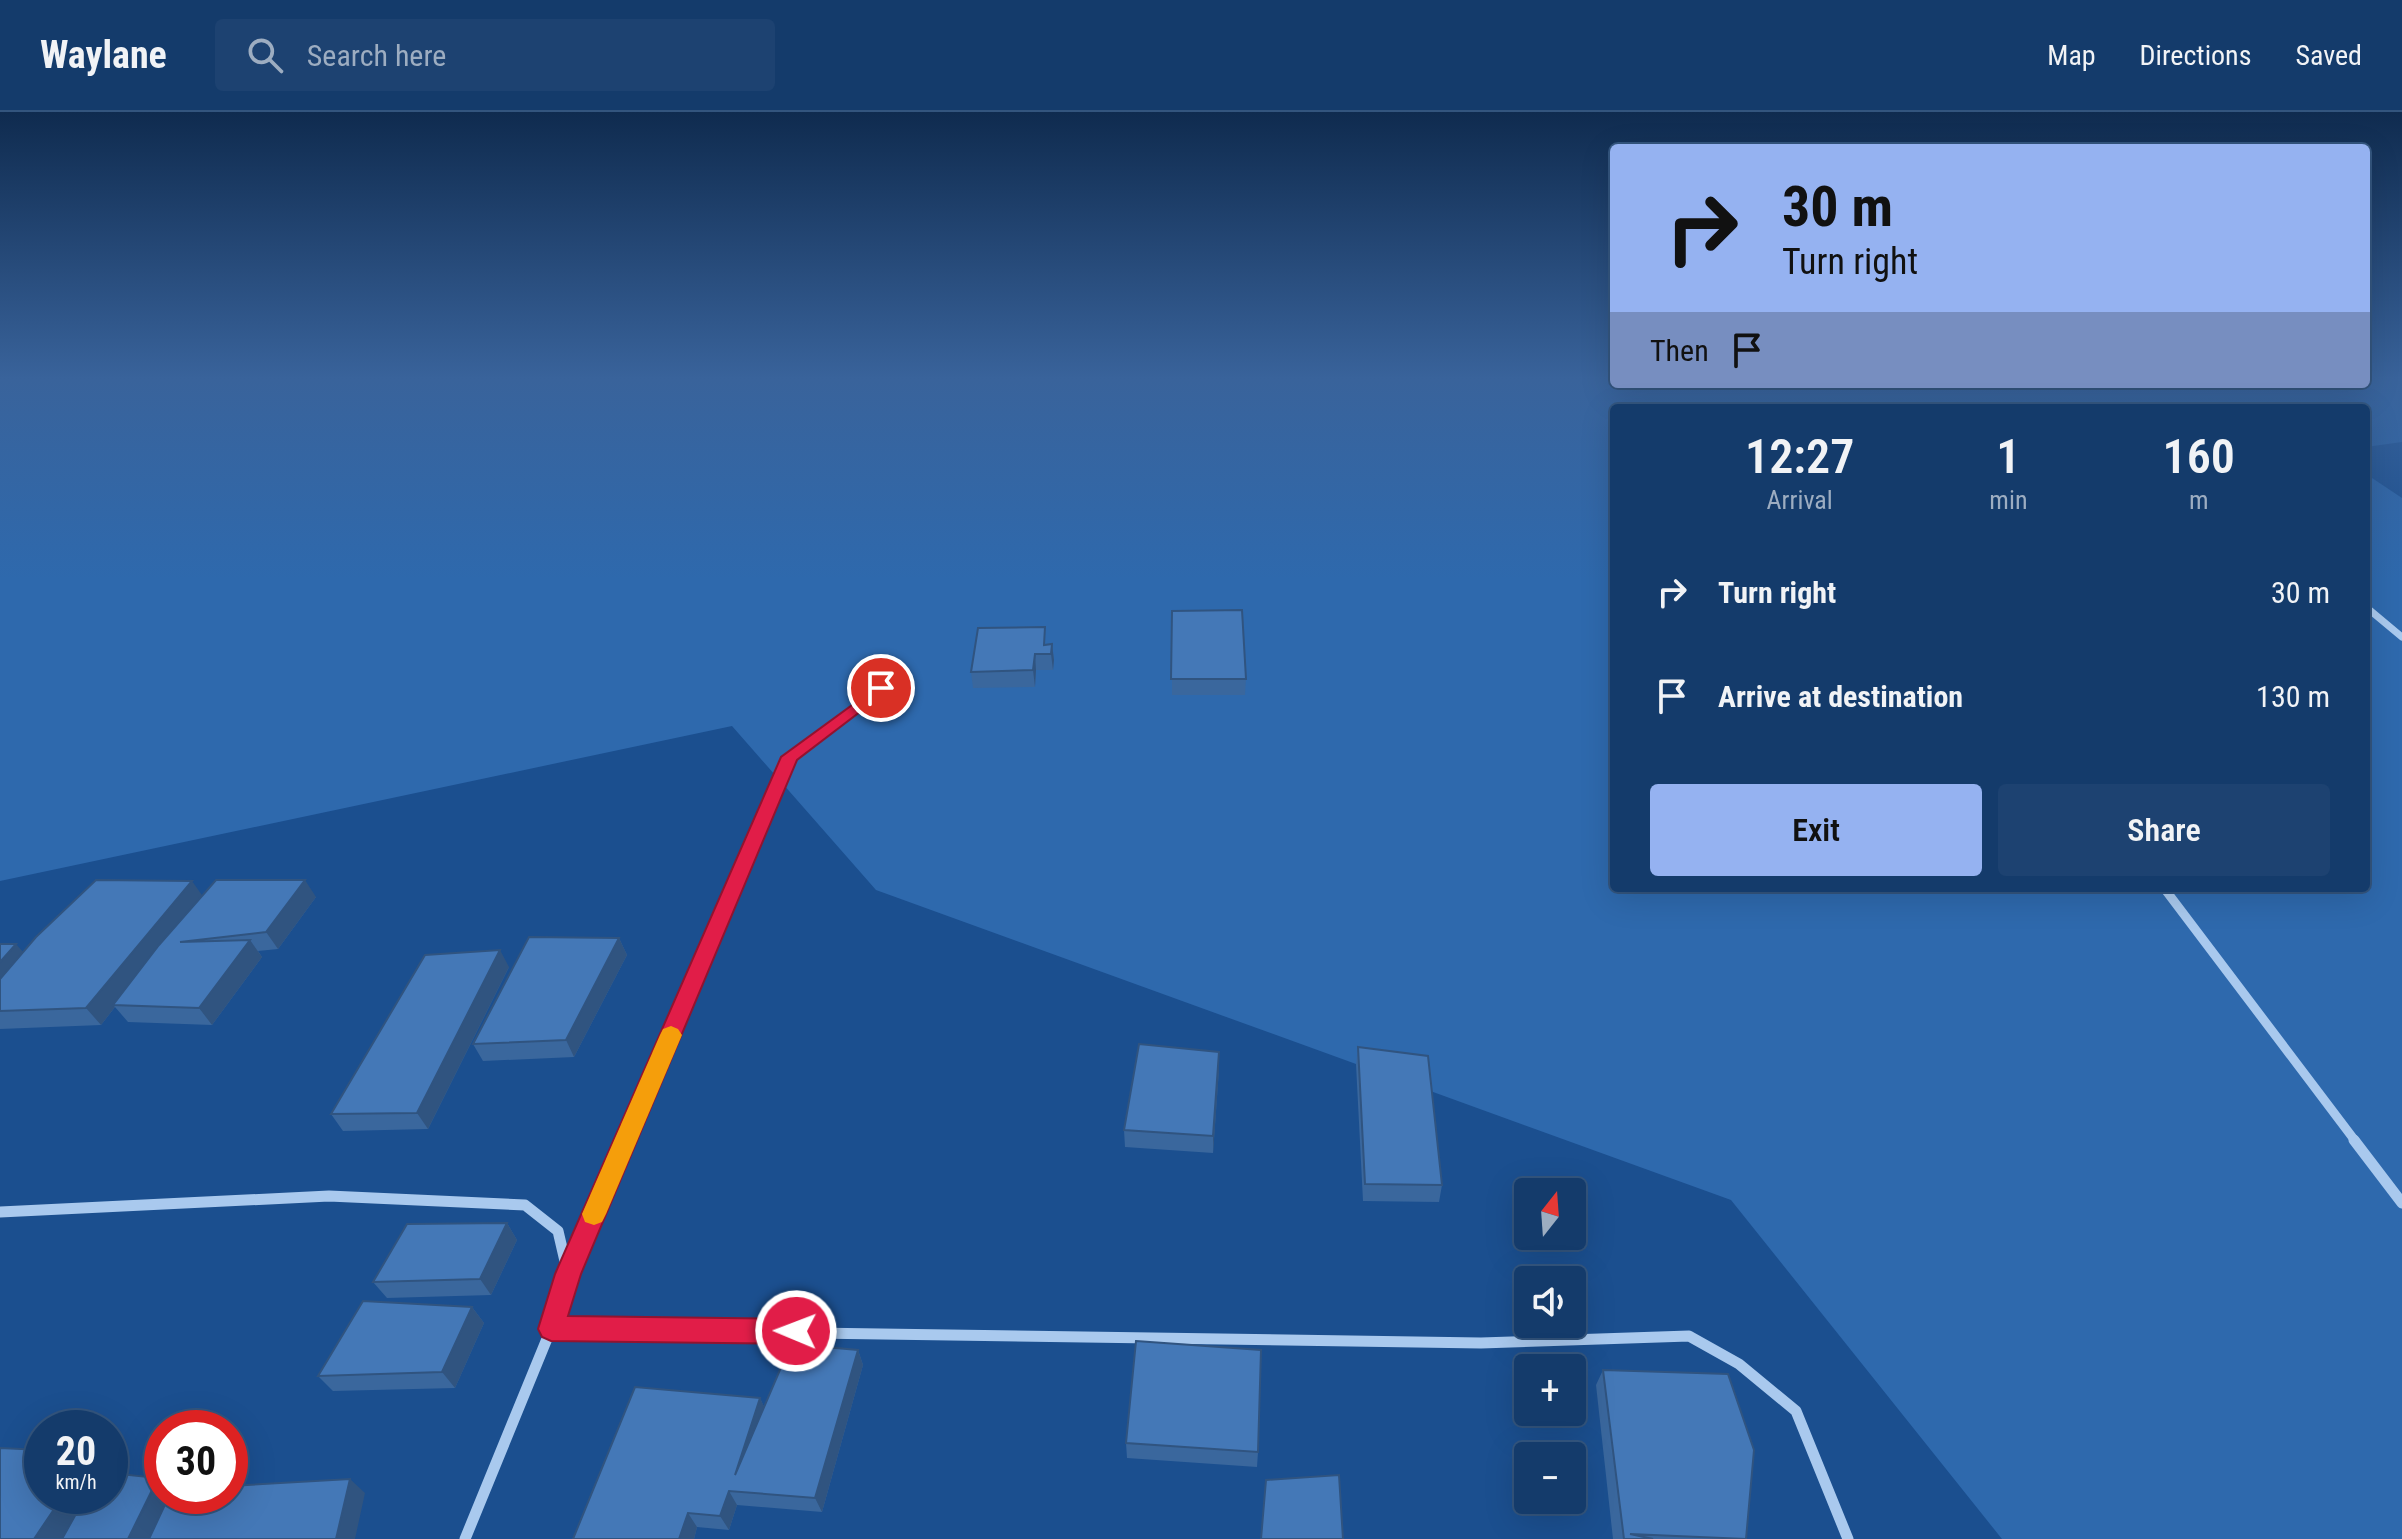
<!DOCTYPE html>
<html lang="en">
<head>
<meta charset="utf-8">
<style>
	body { margin:0; font-family:"Roboto Condensed",sans-serif; background:#1d4271; color:#f1f3f6; height:100vh; display:flex; flex-direction:column; font-size:30px; white-space:nowrap }
	* { box-sizing:border-box; margin:0 }
	p { font-size:26px; color:#9dadc1 }
	.icon { flex:none; width:44px; height:44px; fill:none; stroke:currentColor; stroke-width:2; stroke-linecap:round; stroke-linejoin:round }
	.map { position:relative; flex:1; overflow:hidden }
	.side { position:absolute; left:1610px; top:292px; width:760px; height:488px; display:flex; flex-direction:column; background:#143b6b; border-radius:8px; box-shadow:0 8px 32px #0002,0 0 0 2px #33557e }
	.side>* { flex:none }
	.hud { position:absolute; left:1610px; top:32px; width:760px; height:244px; border-radius:8px; box-shadow:0 8px 32px #0002,0 0 0 2px #33557e; background:#95b2f1; color:#111; overflow:hidden }
	.needle { width:52px; rotate:17deg }
	.controls { position:absolute; left:1514px; top:1066px; display:grid; gap:16px }
	.controls a { display:grid; place-items:center; width:72px; height:72px; border-radius:8px; background:#143b6b; box-shadow:0 8px 32px #0002,0 0 0 2px #33557e; font-size:40px }
	.speed { position:absolute; left:24px; top:1298px; display:flex; gap:16px; font-size:40px; font-weight:700; text-align:center }
	.speed>* { display:grid; place-content:center; width:104px; height:104px; border-radius:50%; background:#143b6b; box-shadow:0 8px 32px #0002,0 0 0 2px #33557e; line-height:1 }
	.speed small { font-size:20px; font-weight:400 }
	.speed .limit { border:12px solid #d22; background:#fff; color:#111 }
	.pin { position:absolute; display:grid; place-items:center; width:68px; height:68px; color:#fff; margin:-34px; border:4px solid #fff; border-radius:50%; box-shadow:0 2px 8px #0007 }
	.me { position:absolute; width:88px; margin:-44px; rotate:271deg; stroke-linejoin:round; filter:drop-shadow(0 0 6px #0008) }
	.turn { display:flex; align-items:center; gap:28px; height:168px; padding:0 40px; font-size:36px }
	.turn .icon { width:104px; height:104px; stroke-width:2.5 }
	.turn b { display:block; font-size:56px; line-height:68px }
	.then { display:flex; align-items:center; height:76px; padding:0 40px; background:#0003; gap:16px; font-size:30px }
	.eta { display:flex; justify-content:space-evenly; align-items:center; height:136px; text-align:center }
	.eta b { font-size:48px; font-weight:600; line-height:56px }
	.primary-button { display:flex; gap:16px; margin-top:auto; padding:16px 40px }
	.primary-button a { flex:1; height:92px; border-radius:8px; background:#95b2f1; color:#111; font-size:32px; font-weight:600; line-height:92px; text-align:center }
	.primary-button a+a { background:#1d4271; color:#f1f3f6 }
	ul { padding:0; list-style:none }
	li { display:flex; align-items:center; gap:24px; height:104px; padding:0 40px }
	li div { flex:1 }
	li b { display:block; font-size:30px }
	li em { font-style:normal }
	header { display:flex; align-items:center; gap:48px; box-sizing:border-box; height:112px; padding:0 40px; background:#143b6b; border-bottom:2px solid #33557e }
	header strong { font-size:38px }
	nav { display:flex; gap:44px; margin-inline-start:auto; font-size:28px }
	.search { width:560px; height:72px; background:#1d4271; display:flex; align-items:center; gap:20px; box-sizing:border-box; padding:0 28px; border-radius:8px; color:#9dadc1; font-size:30px }
	.map>svg:first-child { display:block }
	.green { fill:#2e69ad }
	.lines { fill:none; stroke-linecap:round; stroke-linejoin:round }
	.minor-far2 { stroke:#a9c9ee; stroke-width:7 }
	.minor-far1 { stroke:#a9c9ee; stroke-width:9 }
	.minor { stroke:#a9c9ee; stroke-width:11 }
	.wall { fill:#3a679d }
	.shaded-wall { fill:#305480 }
	.building { fill:#4478b7; stroke:#305480; stroke-width:2 }
	.route { fill:#e11d48; stroke:#92132f; stroke-width:2 }
	.slow { fill:#f59e0b }
</style>
</head>
<body>
<header>
<strong>Waylane</strong>
<div class="search"><svg class="icon" aria-label="search" viewBox="0 0 24 24"><circle cx="10" cy="10" r="6"/><path d="M15 15l6 6"/></svg>Search here</div>
<nav><a>Map</a><a>Directions</a><a>Saved</a></nav>
</header>
<div class="map">
<svg width="2402" height="1427" viewBox="0 0 2402 1427">
	<rect width="100%" height="100%" fill="#1b4f8f"/>
	<path class="green" d="M 0,268 L 1614,268 L 1614,272 L 2366,272 L 2366,268 L 2402,268 L 2402,330 L 2366,335 L 2366,296 L 1614,296 L 1614,776 L 2366,776 L 2366,362 L 2402,386 L 2402,1427 L 2002,1427 L 1731,1088 L 876,778 L 732,614 L 0,769 Z"/>
	<g class="lines">
		<path class="minor-far2" d="M 2366,495 L 2402,525
			M 760,715 L 790,645 L 881,576"/>
		<path class="minor-far1" d="M 2164,776 L 2356,1030
			M 625,1030 L 761,713"/>
		<path class="minor" d="M 2354,1028 L 2402,1091
			M 0,1100 L 329,1084 L 525,1093 L 558,1119 L 568,1162 L 551,1217 L 465,1427
			M 568,1161 L 625,1028
			M 551,1217 L 1481,1231 L 1689,1224 L 1739,1252 L 1796,1299 L 1848,1427"/>
	</g>
	<path class="wall" d="M 1172,499 L 1246,567 L 1245,583 L 1172,583 Z
		M 1052,532 L 1054,548 L 1053,558 L 1036,558 L 1035,575 L 973,576 L 971,560 L 1046,533 Z
		M 202,784 L 316,785 L 278,837 L 258,839 L 262,845 L 212,913 L 128,910 L 115,895 L 101,913 L 0,917 L 0,832 L 23,840 Z
		M 619,826 L 627,843 L 574,945 L 483,949 L 473,932 Z
		M 509,855 L 428,1017 L 343,1019 L 331,1002 Z
		M 1358,935 L 1442,1073 L 1439,1090 L 1363,1089 L 1356,952 Z
		M 1219,957 L 1213,1041 L 1125,1035 L 1124,1018 Z
		M 507,1111 L 517,1128 L 491,1183 L 387,1186 L 373,1170 Z
		M 472,1195 L 484,1211 L 455,1276 L 333,1279 L 318,1264 Z
		M 858,1238 L 863,1253 L 822,1400 L 737,1393 L 729,1418 L 697,1415 L 694,1427 L 573,1427 L 760,1286 L 764,1295 Z
		M 1603,1258 L 1746,1427 L 1613,1427 L 1596,1273 Z
		M 1126,1331 L 1258,1340 L 1257,1355 L 1127,1346 Z"/>
	<path class="shaded-wall" d="M 1052,532 L 1054,548 L 1053,558 L 1051,542 Z
		M 1035,542 L 1036,558 L 1035,575 L 1033,558 Z
		M 305,768 L 316,785 L 278,837 L 266,820 Z
		M 192,769 L 204,786 L 113,893 L 115,895 L 101,913 L 86,896 Z
		M 619,826 L 627,843 L 574,945 L 566,928 Z
		M 250,828 L 262,845 L 212,913 L 199,896 Z
		M 16,832 L 31,849 L 0,885 L 0,850 Z
		M 500,838 L 509,855 L 428,1017 L 417,1001 Z
		M 1219,940 L 1219,957 L 1213,1041 L 1213,1024 Z
		M 507,1111 L 517,1128 L 491,1183 L 480,1167 Z
		M 472,1195 L 484,1211 L 455,1276 L 442,1260 Z
		M 858,1238 L 863,1253 L 822,1400 L 815,1386 Z
		M 760,1286 L 767,1301 L 735,1363 Z
		M 158,1366 L 162,1369 L 162,1384 L 175,1384 L 154,1427 L 128,1427 Z
		M 350,1367 L 365,1381 L 355,1427 L 336,1427 Z
		M 729,1379 L 737,1393 L 729,1418 L 720,1404 Z
		M 63,1384 L 93,1384 L 65,1427 L 34,1427 Z
		M 688,1401 L 697,1415 L 694,1427 L 679,1427 Z"/>
	<path class="building" d="M 1242,498 L 1246,567 L 1171,567 L 1172,499 Z
		M 1045,515 L 1044,533 L 1052,532 L 1051,542 L 1035,542 L 1033,558 L 971,560 L 978,516 Z
		M 96,768 L 192,769 L 86,896 L 0,899 L 0,867 L 36,825 Z
		M 216,768 L 305,768 L 266,820 L 180,830 L 250,828 L 199,896 L 113,893 L 159,833 Z
		M 529,825 L 619,826 L 566,928 L 473,932 Z
		M 0,832 L 16,832 L 0,850 Z
		M 500,838 L 417,1001 L 331,1002 L 425,843 Z
		M 1139,932 L 1219,940 L 1213,1024 L 1124,1018 Z
		M 1358,935 L 1428,944 L 1442,1073 L 1365,1072 Z
		M 507,1111 L 480,1167 L 373,1170 L 407,1112 Z
		M 363,1189 L 472,1195 L 442,1260 L 318,1264 Z
		M 1136,1229 L 1261,1238 L 1258,1340 L 1126,1331 Z
		M 791,1232 L 858,1238 L 815,1386 L 729,1379 L 720,1404 L 688,1401 L 679,1427 L 573,1427 L 635,1275 L 760,1286 L 735,1363 Z
		M 1603,1258 L 1728,1262 L 1754,1338 L 1746,1427 L 1630,1422 L 1653,1427 L 1624,1427 Z
		M 0,1336 L 42,1338 L 42,1384 L 63,1384 L 34,1427 L 0,1427 Z
		M 110,1361 L 158,1366 L 128,1427 L 62,1427 L 86,1384 L 110,1384 Z
		M 1339,1363 L 1343,1427 L 1261,1427 L 1266,1368 Z
		M 350,1367 L 336,1427 L 149,1427 L 169,1384 L 230,1384 L 230,1374 Z"/>
	<linearGradient id="sky" x2="0" y2="1"><stop stop-color="#0f2b4f"/><stop offset="0.57" stop-color="#39639b"/><stop offset="1" stop-color="#39639b" stop-opacity="0"/></linearGradient>
	<rect width="2402" height="468" fill="url(#sky)"/>
	<path class="route" d="M 881,572 L 889,576 L 886,580 L 797,648 L 581,1162 L 568,1204 L 796,1207 L 805,1211 L 809,1219 L 805,1228 L 796,1232 L 551,1229 L 542,1225 L 538,1217 L 555,1162 L 781,645 Z"/>
	<path class="slow" d="M 671,914 L 678,917 L 682,923 L 606,1102 L 602,1110 L 594,1113 L 585,1110 L 582,1102 L 660,923 L 663,917 Z"/>
</svg>
<div class="controls">
<a><svg class="needle" viewBox="-14 -14 28 28"><path d="M0-13l5 13h-10z" fill="#e53935"/><path d="M0 13l5-13h-10z" fill="#9dadc1"/></svg></a>
<a><svg class="icon" aria-label="sound" viewBox="0 0 24 24"><path d="M4 9h4l5-4v14l-5-4H4zM17 9q2 3 0 6"/></svg></a>
<a>+</a>
<a>−</a>
</div>
<div class="speed"><div>20<small>km/h</small></div><div class="limit">30</div></div>
<div class="pin" style="left:881px;top:576px;background:#d93025"><svg class="icon" aria-label="arrive" viewBox="0 0 24 24"><path d="M6 21V4h12l-3 4 3 4H6"/></svg></div>
<svg class="me" style="left:796px;top:1219px" viewBox="-20 -20 40 40"><circle r="17" fill="#e11d48" stroke="#fff" stroke-width="3"/><path d="M0-11L8 9 0 5-8 9z" fill="#fff"/></svg>
<div class="hud">
<div class="turn"><svg class="icon" aria-label="right" viewBox="0 0 24 24"><path d="M7 20v-9h11M14 6l5 5-5 5"/></svg><div><b>30 m</b>Turn right</div></div>
<div class="then">Then<svg class="icon" aria-label="arrive" viewBox="0 0 24 24"><path d="M6 21V4h12l-3 4 3 4H6"/></svg></div>
</div>
<section class="side">
<div class="eta">
<div><b>12:27</b><p>Arrival</p></div>
<div><b>1</b><p>min</p></div>
<div><b>160</b><p>m</p></div>
</div>
<ul>
<li><svg class="icon" aria-label="right" viewBox="0 0 24 24"><path d="M7 20v-9h11M14 6l5 5-5 5"/></svg><div><b>Turn right</b></div><em>30 m</em></li>
<li><svg class="icon" aria-label="arrive" viewBox="0 0 24 24"><path d="M6 21V4h12l-3 4 3 4H6"/></svg><div><b>Arrive at destination</b></div><em>130 m</em></li>
</ul>
<div class="primary-button"><a>Exit</a><a>Share</a></div>
</section>
</div>
</body>
</html>
